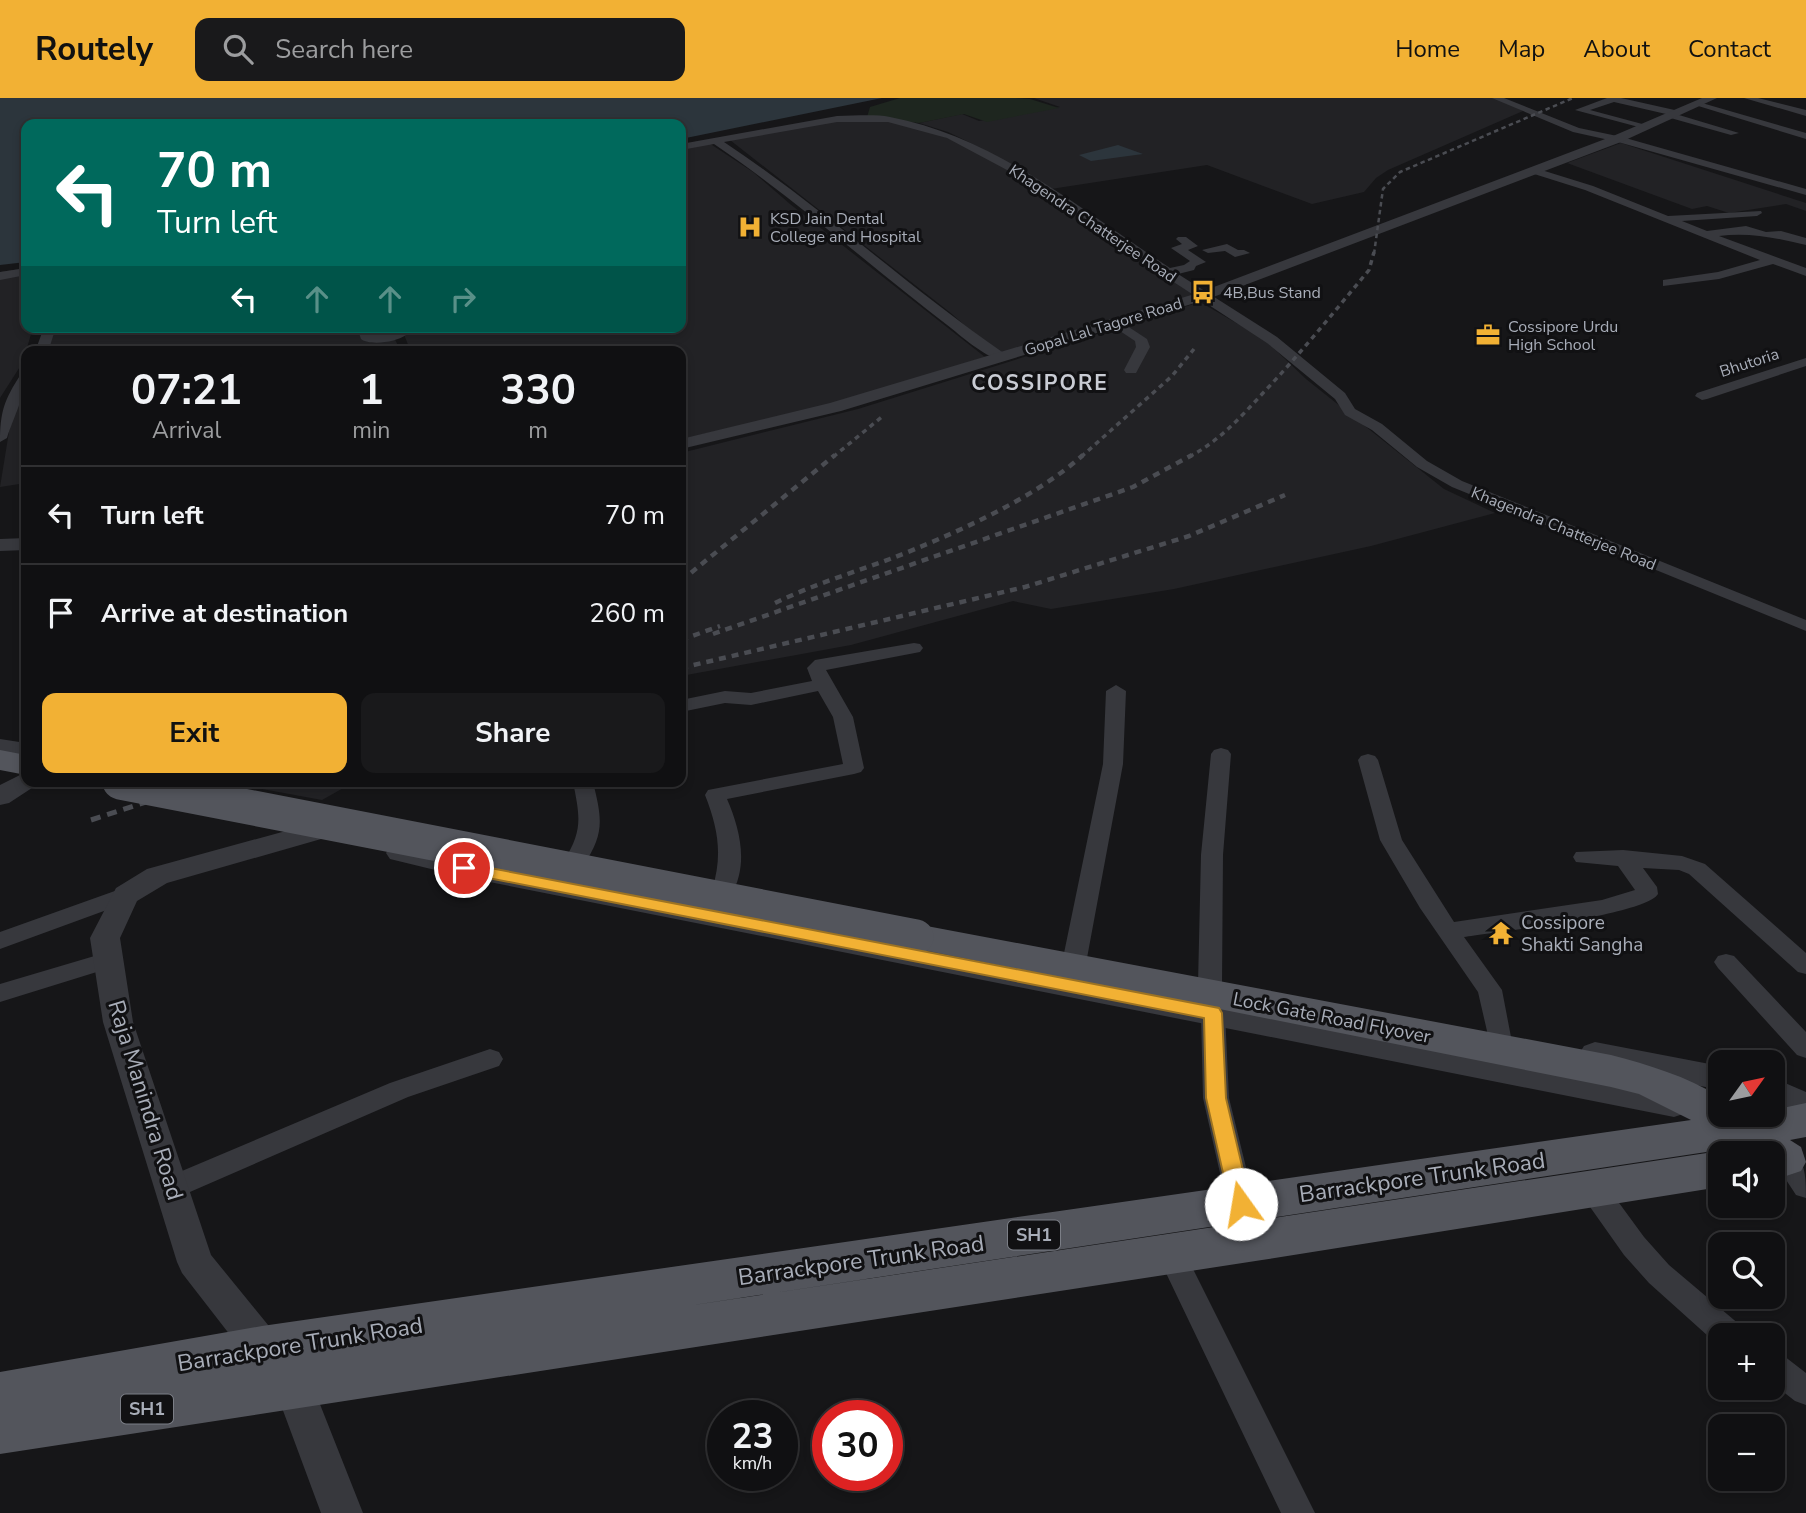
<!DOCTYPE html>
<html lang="en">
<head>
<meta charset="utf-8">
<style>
	body { margin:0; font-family:"Nunito Sans",sans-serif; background:#19191b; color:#f1f3f6; height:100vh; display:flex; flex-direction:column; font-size:26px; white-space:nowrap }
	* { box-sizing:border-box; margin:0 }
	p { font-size:23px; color:#9c9d9f }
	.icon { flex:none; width:38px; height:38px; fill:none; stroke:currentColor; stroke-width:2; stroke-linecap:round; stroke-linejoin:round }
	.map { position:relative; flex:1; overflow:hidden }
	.drawer { position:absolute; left:21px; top:248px; width:665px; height:441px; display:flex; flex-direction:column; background:#101012; border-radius:14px; box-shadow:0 4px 10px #0003,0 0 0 2px #303032 }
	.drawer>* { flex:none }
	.guide { position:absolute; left:21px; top:21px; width:665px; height:214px; border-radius:14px; box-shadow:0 4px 10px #0003,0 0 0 2px #303032; background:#00695c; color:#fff; overflow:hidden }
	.needle { width:46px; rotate:57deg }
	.buttons { position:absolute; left:1708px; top:952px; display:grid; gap:14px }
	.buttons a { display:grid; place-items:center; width:77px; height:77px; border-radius:14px; background:#101012; box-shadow:0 4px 10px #0003,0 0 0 2px #303032; font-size:35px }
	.speed { position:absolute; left:707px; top:1302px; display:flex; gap:14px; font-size:35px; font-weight:700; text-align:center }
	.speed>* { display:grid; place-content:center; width:91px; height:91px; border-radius:50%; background:#101012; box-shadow:0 4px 10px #0003,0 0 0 2px #303032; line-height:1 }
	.speed small { font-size:18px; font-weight:400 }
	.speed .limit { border:10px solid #d22; background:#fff; color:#111 }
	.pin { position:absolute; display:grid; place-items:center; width:60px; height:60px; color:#fff; margin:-30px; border:4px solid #fff; border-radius:50%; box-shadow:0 2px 7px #0007 }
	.me { position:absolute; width:77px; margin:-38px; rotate:347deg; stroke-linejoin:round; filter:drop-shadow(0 0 5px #0008) }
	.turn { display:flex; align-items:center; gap:24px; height:147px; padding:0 21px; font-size:32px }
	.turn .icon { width:91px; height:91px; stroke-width:2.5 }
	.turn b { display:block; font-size:49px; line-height:60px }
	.lanes { display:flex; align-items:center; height:66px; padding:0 21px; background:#0003; justify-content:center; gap:35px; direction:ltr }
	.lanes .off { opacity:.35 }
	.eta { display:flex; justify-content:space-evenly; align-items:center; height:119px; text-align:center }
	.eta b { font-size:42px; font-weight:700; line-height:49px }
	.action { display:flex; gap:14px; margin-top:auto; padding:14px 21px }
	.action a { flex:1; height:80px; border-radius:14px; background:#f2b134; color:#111; font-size:28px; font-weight:700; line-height:80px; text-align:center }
	.action a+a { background:#19191b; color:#f1f3f6 }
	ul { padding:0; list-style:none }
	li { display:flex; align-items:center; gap:21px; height:98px; padding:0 21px; border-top:2px solid #303032 }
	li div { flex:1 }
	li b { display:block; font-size:26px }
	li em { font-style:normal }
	header { display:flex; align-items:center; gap:42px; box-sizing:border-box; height:98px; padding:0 35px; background:#f2b134; color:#111 }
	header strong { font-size:33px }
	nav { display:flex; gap:38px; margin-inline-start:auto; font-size:24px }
	.search { width:490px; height:63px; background:#19191b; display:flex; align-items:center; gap:18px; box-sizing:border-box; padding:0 24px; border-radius:14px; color:#9c9d9f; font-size:26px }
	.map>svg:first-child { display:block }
	.built { fill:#222225 }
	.green { fill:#1e261f }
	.water { fill:#2c353c }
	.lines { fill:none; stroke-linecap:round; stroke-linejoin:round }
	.minor { fill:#37383d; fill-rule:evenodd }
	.tertiary { fill:#37383d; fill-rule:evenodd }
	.primary { fill:#53555c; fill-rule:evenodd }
	.rail-far3 { stroke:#4a4c52; stroke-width:2.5; stroke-dasharray:4.5 3.5; stroke-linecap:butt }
	.rail-far2 { stroke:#4a4c52; stroke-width:3.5; stroke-dasharray:5 4.5; stroke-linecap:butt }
	.rail-far1 { stroke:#4a4c52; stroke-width:4.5; stroke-dasharray:7 6; stroke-linecap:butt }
	.rail { stroke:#4a4c52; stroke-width:5; stroke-dasharray:10 7; stroke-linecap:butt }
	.primary-bridge { stroke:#53555c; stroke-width:35 }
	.route { fill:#f2b134; stroke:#9d7322; stroke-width:2 }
	.labels { text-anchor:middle; stroke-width:6; stroke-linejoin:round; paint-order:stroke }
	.far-poi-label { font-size:16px; fill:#a8adb8; stroke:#111113; text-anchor:start }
	.far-street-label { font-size:16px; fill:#a8adb8; stroke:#111113 }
	.shield { fill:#111113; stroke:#7b7e86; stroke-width:2 }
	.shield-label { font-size:18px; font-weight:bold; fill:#a8adb8 }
	.poi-label { font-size:19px; fill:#a8adb8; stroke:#111113; text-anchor:start }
	.street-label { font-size:19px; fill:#a8adb8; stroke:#111113 }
	.far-district-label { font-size:21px; font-weight:bold; letter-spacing:2px; fill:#c9ccd4; stroke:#111113 }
	.near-street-label { font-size:23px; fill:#a8adb8; stroke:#111113 }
</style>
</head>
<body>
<header>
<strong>Routely</strong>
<div class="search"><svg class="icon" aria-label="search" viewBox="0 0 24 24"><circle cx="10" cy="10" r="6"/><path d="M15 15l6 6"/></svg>Search here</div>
<nav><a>Home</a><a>Map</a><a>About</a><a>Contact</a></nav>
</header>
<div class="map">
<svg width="1806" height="1415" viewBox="0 0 1806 1415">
	<rect width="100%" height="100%" fill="#161618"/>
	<path class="built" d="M 1034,0 L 1499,0 L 1523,13 L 1388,72 L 1376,80 L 1364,94 L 1312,106 L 1207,67 L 1051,91 L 981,50 L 948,34 L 919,25 L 962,16 L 979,23 L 1060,9 Z
		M 887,22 L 918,29 L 961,45 L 1005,69 L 1078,115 L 1101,133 L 1198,198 L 1000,259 L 952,216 L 730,42 L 828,24 Z
		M 709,45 L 753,74 L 790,106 L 985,259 L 832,307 L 681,341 L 681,254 L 411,254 L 401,229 L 681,229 L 681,51 Z
		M 1621,45 L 1806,105 L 1806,113 L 1786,106 L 1729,115 L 1707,108 L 1692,111 L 1567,65 Z
		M 26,170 L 26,229 L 33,229 L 23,264 L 0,300 L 0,174 Z
		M 1200,204 L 1264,241 L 1306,281 L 1444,391 L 1495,415 L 1371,448 L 1174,491 L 1051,511 L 1013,503 L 851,547 L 681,578 L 681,355 L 858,311 Z
		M 51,229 L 389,229 L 401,254 L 43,254 Z
		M 26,286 L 26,385 L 0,389 L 14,303 Z
		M 224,684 L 354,684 L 322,702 Z"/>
	<path class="green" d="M 900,0 L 1016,0 L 1030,1 L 1059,10 L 987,24 L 964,16 L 919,25 L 867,19 L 870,9 Z"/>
	<path class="water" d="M 0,0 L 882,0 L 681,41 L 681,26 L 26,26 L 26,164 L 0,167 Z
		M 1118,47 L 1143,56 L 1091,63 L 1079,57 Z"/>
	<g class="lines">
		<path class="minor" d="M 1492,0 L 1504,0 L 1579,30 L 1622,39 L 1806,91 L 1806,97 L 1618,44 L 1573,34 Z
			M 1607,0 L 1621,0 L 1679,13 L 1679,17 L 1739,35 L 1731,37 L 1667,19 L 1666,16 L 1614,4 L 1590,12 L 1646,27 L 1646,31 L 1575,12 Z
			M 1744,0 L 1758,0 L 1806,12 L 1806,18 Z
			M 1695,3 L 1806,35 L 1806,41 L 1695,7 Z
			M 837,18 C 854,18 874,16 890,19 C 996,39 1082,113 1170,170 L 1184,167 L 1190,163 L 1171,150 L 1182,146 L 1176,141 L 1178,139 L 1186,139 L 1198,148 L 1188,152 L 1206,164 L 1196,168 L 1194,172 L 1178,176 L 1277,239 L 1345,295 L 1355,311 L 1382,326 L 1427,363 L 1462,383 L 1806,522 L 1806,533 L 1452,389 L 1417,369 L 1372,332 L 1345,317 L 1335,301 L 1267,245 L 1163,177 L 1080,117 L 1007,72 L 947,40 L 888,24 L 837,24 L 724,44 C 822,109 908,189 1005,256 L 1005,262 C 991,264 962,239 951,230 C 871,169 797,102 714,46 L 681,52 L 681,46 Z
			M 1535,70 L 1593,88 L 1668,118 L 1761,113 L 1762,115 L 1757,118 L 1682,123 L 1707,133 L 1746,128 L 1766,134 L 1781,133 L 1806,140 L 1806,147 C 1777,140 1749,134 1719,138 L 1806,170 L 1806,178 L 1773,166 L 1719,181 L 1663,188 L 1663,182 L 1718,174 L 1760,162 L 1585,92 L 1531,75 L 1531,71 Z
			M 1227,146 L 1238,152 L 1244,152 L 1250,155 L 1235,159 L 1225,153 L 1208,155 L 1202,152 Z
			M 26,170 L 26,177 L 0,182 L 0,174 Z
			M 1115,220 L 1147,241 L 1150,249 L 1136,275 L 1126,275 L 1124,272 L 1136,249 L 1135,243 L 1111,227 L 1109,224 Z
			M 44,229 L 56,229 L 48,254 L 35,254 Z
			M 357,229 L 369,229 L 372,237 L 400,233 L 406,237 C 397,244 370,248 361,241 Z
			M 1806,260 L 1806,268 L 1707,301 L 1702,302 L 1695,298 L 1697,295 Z
			M 26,275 C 27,294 13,320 7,340 L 0,344 C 0,314 4,302 21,276 Z
			M 914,545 L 920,546 L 923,550 L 920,554 L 826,572 L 853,619 L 864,670 L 861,674 L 854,676 L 727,701 C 740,731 749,767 731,797 L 723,800 L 715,797 L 712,792 C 723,757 718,730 705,697 L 708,692 L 843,666 L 833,619 L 818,593 L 751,607 L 725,605 L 681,614 L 681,602 L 725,593 L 751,595 L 812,583 L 807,570 L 815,562 Z
			M 1116,587 L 1126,593 L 1123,666 L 1087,860 L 1083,866 L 1075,868 L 1067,866 L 1063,860 L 1103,666 L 1106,593 Z
			M 1221,650 L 1228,652 L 1231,656 L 1223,757 L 1222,886 L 1219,892 L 1210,895 L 1201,892 L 1198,886 L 1201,757 L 1211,656 L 1214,652 Z
			M 1368,656 L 1375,658 L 1378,662 L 1402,742 L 1454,824 L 1602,802 L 1635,792 L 1618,768 L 1576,764 L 1573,759 L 1576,754 L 1623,752 L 1682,758 L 1705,766 L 1806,855 L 1806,876 L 1798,874 L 1689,776 L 1679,772 L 1643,770 L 1657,789 L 1658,796 C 1645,817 1496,834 1464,839 L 1502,892 L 1511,939 L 1508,946 L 1499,948 L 1490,946 L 1478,894 L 1420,810 L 1380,742 L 1358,662 L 1361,658 Z
			M 573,684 L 593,684 C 602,721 605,735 583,768 L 575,770 L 567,768 L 564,763 C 583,732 580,719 573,684 Z
			M 126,789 L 134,792 L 137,797 L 134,802 L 0,851 L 0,834 Z
			M 108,854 L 116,856 L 120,862 L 116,868 L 0,904 L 0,886 Z
			M 1726,856 L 1734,858 L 1806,934 L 1806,960 L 1797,957 L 1718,870 L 1714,864 L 1718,858 Z
			M 1213,906 L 1222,909 L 1225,915 L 1229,1000 L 1255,1106 L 1251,1114 L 1241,1118 L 1231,1114 L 1227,1106 L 1203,1000 L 1201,915 L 1204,909 Z
			M 490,951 L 499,954 L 503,961 L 499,968 L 408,999 L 183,1097 L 173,1100 L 163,1097 L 159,1089 L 163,1081 L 390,985 Z
			M 1786,1050 C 1806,1058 1806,1079 1806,1100 L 1796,1097 L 1773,1062 L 1776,1053 Z
			M 1593,1080 L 1603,1083 L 1644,1139 L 1669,1167 L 1740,1227 L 1744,1237 L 1720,1237 L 1718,1247 L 1649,1185 L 1624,1157 L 1583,1099 L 1579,1091 L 1583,1083 Z
			M 1168,1138 L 1178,1141 L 1315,1415 L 1281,1415 L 1154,1150 L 1158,1141 Z
			M 1773,1254 L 1784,1258 L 1806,1275 L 1806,1307 L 1795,1303 L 1773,1286 Z"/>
		<path class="tertiary" d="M 1702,0 L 1717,0 L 1621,44 L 1208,201 L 841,313 L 681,351 L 681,341 L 830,305 L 1198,195 L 1613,38 Z
			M 26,440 L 26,452 L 0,453 L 0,441 Z
			M 0,641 L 26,645 L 26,659 L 0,655 Z
			M 26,674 L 26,684 L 37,684 L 35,688 L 9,705 L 0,707 L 0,687 Z
			M 333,720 L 342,723 L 346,729 L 342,735 L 167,785 L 137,803 L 120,840 L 133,924 L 211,1157 L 308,1276 L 363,1415 L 321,1415 L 278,1299 L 182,1175 L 177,1164 L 103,924 L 90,840 L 116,790 L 147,771 Z
			M 400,746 L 464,761 L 1674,993 L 1686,997 L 1690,1006 L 1686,1015 L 1674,1019 L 464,779 L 390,761 L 386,755 L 390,749 Z
			M 1595,944 L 1720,968 L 1720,992 L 1584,964 L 1579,956 L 1584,948 Z
			M 1773,980 L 1806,994 L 1806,1022 L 1773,1007 Z"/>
		<path class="primary" d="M 0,652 L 26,657 L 26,677 L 0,672 Z
			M 916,826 L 1611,957 C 1649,967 1686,978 1720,999 L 1720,1017 L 1773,1017 L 1773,1012 L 1806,1005 L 1806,1039 L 1790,1042 L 1801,1049 L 1806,1064 L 1801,1073 L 1786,1078 L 1773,1074 L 1773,1055 C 1752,1055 1734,1051 1713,1053 L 687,1208 L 1720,1053 L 1726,1055 L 1720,1055 L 1720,1089 L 1262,1162 L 0,1356 L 0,1274 L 262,1228 L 1691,1022 L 1639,996 L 1611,989 L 903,848 L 898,839 L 903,830 Z"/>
		<path class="rail-far3" d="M 1374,156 L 1383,91 L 1400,74 L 1573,0"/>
		<path class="rail-far2" d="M 833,359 L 883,318
			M 1081,359 L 1172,278 L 1194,251
			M 1189,359 C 1219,343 1240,320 1263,295 C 1300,256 1334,214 1369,172 L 1374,154"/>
		<path class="rail-far1" d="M 681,483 L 835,357
			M 775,505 C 812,487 852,475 890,461 C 952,437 1034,401 1083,357
			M 713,536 L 1133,389 L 1192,357
			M 681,542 L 720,528
			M 681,570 L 1025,489 L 1189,438 L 1285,397"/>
		<path class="rail" d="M 91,722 L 207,684"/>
		<path class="primary-bridge" d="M 120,684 L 916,839"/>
	</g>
	<path class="route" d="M 464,765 L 1219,910 L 1222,915 L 1226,1000 L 1251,1106 L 1248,1112 L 1241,1115 L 1233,1112 L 1230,1106 L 1206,1000 L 1204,920 L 458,774 L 455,770 L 458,766 Z"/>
	<defs>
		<g id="hospital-bare" transform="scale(1.89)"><path d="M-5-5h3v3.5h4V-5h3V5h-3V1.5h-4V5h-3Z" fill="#f2b134" stroke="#111113" stroke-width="2.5" paint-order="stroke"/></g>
		<g id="bus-bare" transform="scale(1.89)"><path d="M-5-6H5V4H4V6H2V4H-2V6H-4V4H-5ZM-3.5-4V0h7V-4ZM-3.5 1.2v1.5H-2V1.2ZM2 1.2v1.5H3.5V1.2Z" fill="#f2b134" stroke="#111113" stroke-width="2.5" paint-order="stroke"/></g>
		<g id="office-bare" transform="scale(1.89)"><path d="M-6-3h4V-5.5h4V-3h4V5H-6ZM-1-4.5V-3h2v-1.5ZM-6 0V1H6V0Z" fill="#f2b134" stroke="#111113" stroke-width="2.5" paint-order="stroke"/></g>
		<g id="temple-bare" transform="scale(1.89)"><path d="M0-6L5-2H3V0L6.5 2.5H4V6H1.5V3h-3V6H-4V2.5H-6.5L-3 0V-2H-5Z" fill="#f2b134" stroke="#111113" stroke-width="2.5" paint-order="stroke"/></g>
	</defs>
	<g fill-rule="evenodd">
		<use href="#hospital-bare" x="750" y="129"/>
		<use href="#bus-bare" x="1203" y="194"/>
		<use href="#office-bare" x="1488" y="237"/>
		<use href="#temple-bare" x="1501" y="835"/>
	</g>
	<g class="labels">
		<g class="far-poi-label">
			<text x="770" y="126">KSD Jain Dental<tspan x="770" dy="18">College and Hospital</tspan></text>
			<text x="1223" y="200">4B,Bus Stand</text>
			<text x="1508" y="234">Cossipore Urdu<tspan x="1508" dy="18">High School</tspan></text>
		</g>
		<g class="far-street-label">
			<text transform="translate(1093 125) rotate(34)" y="6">Khagendra Chatterjee Road</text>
			<text transform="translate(1103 228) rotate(-17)" y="6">Gopal Lal Tagore Road</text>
			<text transform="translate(1749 264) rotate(-18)" y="6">Bhutoria</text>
			<text transform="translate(1564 430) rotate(22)" y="6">Khagendra Chatterjee Road</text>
		</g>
		<g class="shield">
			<rect x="1008" y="1122.5" width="52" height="29" rx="5"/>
			<rect x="121" y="1296.5" width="52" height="29" rx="5"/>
		</g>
		<g class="shield-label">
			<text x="1034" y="1143">SH1</text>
			<text x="147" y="1317">SH1</text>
		</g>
		<g class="poi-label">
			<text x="1521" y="831">Cossipore<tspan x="1521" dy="22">Shakti Sangha</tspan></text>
		</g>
		<g class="street-label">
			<text transform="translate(1332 919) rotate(11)" y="7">Lock Gate Road Flyover</text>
		</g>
		<g class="far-district-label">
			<text x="1040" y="292">COSSIPORE</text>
		</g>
		<g class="near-street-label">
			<text transform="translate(146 1002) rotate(73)" y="8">Raja Manindra Road</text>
			<text transform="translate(1422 1079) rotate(-8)" y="8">Barrackpore Trunk Road</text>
			<text transform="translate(861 1162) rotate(-8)" y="8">Barrackpore Trunk Road</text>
			<text transform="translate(300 1246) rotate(-9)" y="8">Barrackpore Trunk Road</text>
		</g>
	</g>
</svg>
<div class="buttons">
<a><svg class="needle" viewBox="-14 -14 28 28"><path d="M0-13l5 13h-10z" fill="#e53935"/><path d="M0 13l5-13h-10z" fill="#9c9d9f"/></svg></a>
<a><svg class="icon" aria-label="sound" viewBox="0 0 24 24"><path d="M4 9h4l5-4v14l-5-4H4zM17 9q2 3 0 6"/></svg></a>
<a><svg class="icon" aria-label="search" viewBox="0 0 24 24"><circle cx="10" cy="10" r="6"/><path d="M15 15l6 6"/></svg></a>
<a>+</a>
<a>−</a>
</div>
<div class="speed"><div>23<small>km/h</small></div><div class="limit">30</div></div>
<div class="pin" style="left:464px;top:770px;background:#d93025"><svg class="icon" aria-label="arrive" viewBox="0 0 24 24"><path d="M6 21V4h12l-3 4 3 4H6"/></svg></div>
<svg class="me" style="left:1241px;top:1106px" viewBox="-20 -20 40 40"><circle r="19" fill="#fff"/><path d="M0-13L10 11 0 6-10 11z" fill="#f2b134"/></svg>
<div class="guide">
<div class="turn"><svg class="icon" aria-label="left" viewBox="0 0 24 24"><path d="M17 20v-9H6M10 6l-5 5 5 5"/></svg><div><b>70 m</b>Turn left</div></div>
<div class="lanes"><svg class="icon" aria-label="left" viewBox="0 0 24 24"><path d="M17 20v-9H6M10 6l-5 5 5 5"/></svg><svg class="icon off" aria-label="ahead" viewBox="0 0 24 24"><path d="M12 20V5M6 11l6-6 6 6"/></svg><svg class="icon off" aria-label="ahead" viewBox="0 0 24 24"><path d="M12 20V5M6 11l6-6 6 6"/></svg><svg class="icon off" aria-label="right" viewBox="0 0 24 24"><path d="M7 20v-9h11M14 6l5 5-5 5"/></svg></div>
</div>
<section class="drawer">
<div class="eta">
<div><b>07:21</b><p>Arrival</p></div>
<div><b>1</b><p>min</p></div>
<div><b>330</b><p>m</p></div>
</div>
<ul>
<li><svg class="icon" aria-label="left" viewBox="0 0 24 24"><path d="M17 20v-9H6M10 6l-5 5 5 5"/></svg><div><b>Turn left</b></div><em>70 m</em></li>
<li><svg class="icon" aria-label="arrive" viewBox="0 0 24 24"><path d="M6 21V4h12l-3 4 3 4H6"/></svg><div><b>Arrive at destination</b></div><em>260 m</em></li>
</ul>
<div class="action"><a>Exit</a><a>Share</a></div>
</section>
</div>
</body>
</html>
